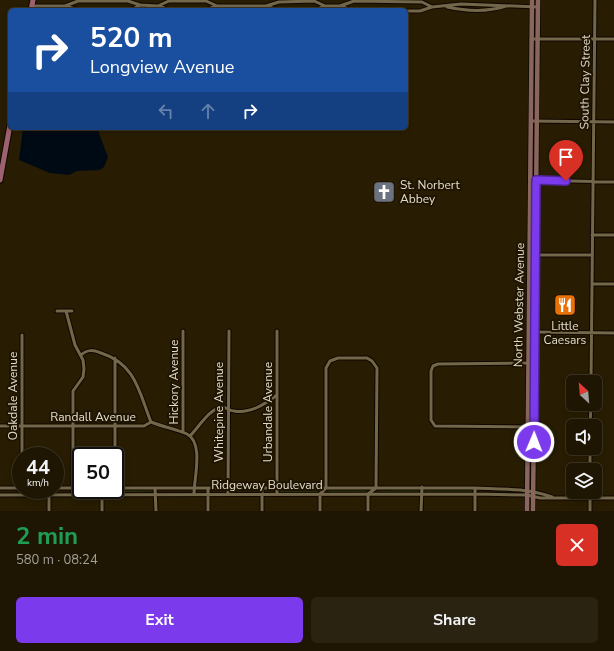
<!DOCTYPE html>
<html lang="en">
<head>
<meta charset="utf-8">
<style>
	body { margin:0; font-family:"Nunito Sans",sans-serif; background:#2b2311; color:#f1f3f6; height:100vh; display:flex; flex-direction:column; font-size:15px; white-space:nowrap }
	* { box-sizing:border-box; margin:0 }
	p { font-size:13px; color:#a19f99 }
	.icon { flex:none; width:22px; height:22px; fill:none; stroke:currentColor; stroke-width:2; stroke-linecap:round; stroke-linejoin:round }
	.map { position:relative; height:511px; overflow:hidden }
	.sheet { display:flex; flex-direction:column; background:#1e1602; flex:1 }
	.sheet>* { flex:none }
	.guide { position:absolute; left:8px; top:8px; width:400px; height:122px; border-radius:6px; box-shadow:0 2px 6px #0003,0 0 0 1px #3c3524; background:#1a4fa0; color:#fff; overflow:hidden }
	.needle { width:26px; rotate:334deg }
	.buttons { position:absolute; left:566px; top:375px; display:grid; gap:8px }
	.buttons a { display:grid; place-items:center; width:36px; height:36px; border-radius:6px; background:#1e1602; box-shadow:0 2px 6px #0003,0 0 0 1px #3c3524; font-size:20px }
	.speed { position:absolute; left:12px; top:447px; display:flex; gap:8px; font-size:20px; font-weight:700; text-align:center }
	.speed>* { display:grid; place-content:center; width:52px; height:52px; border-radius:50%; background:#1e1602; box-shadow:0 2px 6px #0003,0 0 0 1px #3c3524; line-height:1 }
	.speed small { font-size:10px; font-weight:400 }
	.speed .limit { border:2px solid #111; border-radius:6px; background:#fff; color:#111 }
	.pin { position:absolute; display:grid; place-items:center; width:34px; height:34px; color:#fff; margin:-41px -17px; border-radius:50% 50% 50% 0; rotate:-45deg; box-shadow:0 0 4px #0007 }
	.pin .icon { rotate:45deg }
	.me { position:absolute; width:44px; margin:-22px; rotate:1deg; stroke-linejoin:round; filter:drop-shadow(0 0 3px #0008) }
	.turn { display:flex; align-items:center; gap:14px; height:84px; padding:0 16px; font-size:18px }
	.turn .icon { width:52px; height:52px; stroke-width:2.5 }
	.turn b { display:block; font-size:28px; line-height:34px }
	.lanes { display:flex; align-items:center; height:38px; padding:0 16px; background:#0003; justify-content:center; gap:20px; direction:ltr }
	.lanes .off { opacity:.35 }
	.round { display:grid; place-items:center; flex:none; width:42px; height:42px; border-radius:6px; background:#2b2311 }
	.overview { display:flex; align-items:center; justify-content:space-between; height:68px; padding:0 16px }
	h1 { font-size:24px; font-weight:700; line-height:30px; color:#1e9e55 }
	.button { display:flex; gap:8px; margin-top:auto; padding:8px 16px }
	.button a { flex:1; height:46px; border-radius:6px; background:#7c3aed; color:#fff; font-size:16px; font-weight:700; line-height:46px; text-align:center }
	.button a+a { background:#2b2311; color:#f1f3f6 }
	.map>svg:first-child { display:block }
	.grass { fill:url(#grass-tufts) }
	.water { fill:#000a14 }
	.lines { fill:none; stroke-linecap:round; stroke-linejoin:round }
	.minor-casing { stroke:#100700; stroke-width:5 }
	.secondary-casing { stroke:#100700; stroke-width:6 }
	.primary-casing { stroke:#100700; stroke-width:7 }
	.minor { stroke:#73674a; stroke-width:3 }
	.secondary { stroke:#88655d; stroke-width:4.5 }
	.primary { stroke:#9d6270; stroke-width:5 }
	.route-casing { stroke:#51269a; stroke-width:10 }
	.route { stroke:#7c3aed; stroke-width:7 }
	.labels { text-anchor:middle; stroke-width:4; stroke-linejoin:round; paint-order:stroke }
	.street-label { font-size:12px; fill:#e2dbcb; stroke:#1e1400 }
	.poi-label { font-size:12px; fill:#e2dbcb; stroke:#1e1400; text-anchor:start }
</style>
</head>
<body>
<div class="map">
<svg width="614" height="511" viewBox="0 0 614 511">
	<defs>
		<pattern id="grass-tufts" width="24" height="20" patternUnits="userSpaceOnUse"><rect width="24" height="20" fill="#293009"/><path d="M3 7l-1-3M5 7V3M7 7l1-3M15 17l-1-3M17 17v-4M19 17l1-3" fill="none" stroke="#484d2c"/></pattern>
	</defs>
	<rect width="100%" height="100%" fill="#281d02"/>
	<path class="grass" d="M 118,489 L 152,489 L 153,491 L 119,493 Z
		M 281,489 L 316,489 L 318,491 L 316,492 L 280,492 Z
		M 329,489 L 365,490 L 366,492 L 329,493 Z
		M 418,489 L 419,492 L 418,493 L 380,493 L 379,491 Z
		M 425,489 L 471,489 L 472,492 L 426,493 L 424,491 Z"/>
	<path class="water" d="M 23,128 L 97,128 L 108,157 L 104,167 L 100,170 L 77,171 L 69,175 L 50,173 L 19,160 Z"/>
	<g class="lines">
		<g class="minor-casing">
			<path id="minor" d="M 32,6 L 65,6 L 78,1 L 128,1 L 140,5 L 158,6 L 169,1 L 206,1 L 217,6 L 266,6 L 279,2 L 314,1 L 325,6 L 340,6 L 354,1 L 422,2 L 432,7 L 461,4 L 538,7
				M 65,6 L 79,10
				M 158,6 L 170,10
				M 266,6 L 278,10
				M 340,6 L 352,10
				M 447,7 C 466,11 488,12 506,6
				M 131,10 L 140,5
				M 205,10 L 217,6
				M 315,10 L 325,6
				M 406,11 L 420,11 L 432,7
				M 531,39 L 614,39
				M 531,121 L 614,122
				M 530,180 L 614,182
				M 592,235 L 614,235
				M 535,255 L 592,255
				M 592,284 L 614,284
				M 57,311 L 72,311
				M 66,311 L 75,345 L 83,360 L 84,369 L 83,377 L 73,391 L 73,494
				M 534,332 L 614,333
				M 81,355 C 88,349 93,350 101,353 C 136,364 139,392 151,422
				M 591,382 L 595,0
				M 0,426 L 144,426 L 151,422 C 163,427 176,429 187,434 C 204,443 194,478 194,494
				M 590,426 L 591,404
				M 528,427 L 435,426 L 431,420 L 431,371 L 433,366 L 438,364 L 534,363
				M 183,432 L 183,331
				M 190,436 C 198,428 210,408 222,407 C 226,407 230,411 234,411 C 250,414 265,404 277,395
				M 22,456 L 22,335
				M 590,470 L 590,448
				M 0,488 L 21,488
				M 55,488 L 81,488
				M 115,488 L 475,488 C 501,489 527,488 552,497
				M 155,488 L 156,511
				M 208,488 L 208,511
				M 475,488 L 475,511
				M 102,490 L 102,511
				M 115,494 L 115,358
				M 228,494 L 229,331
				M 277,494 L 277,331
				M 0,495 L 475,494 L 527,495 L 540,498 L 614,498
				M 49,511 L 49,490
				M 262,511 L 262,488
				M 320,511 L 320,494 L 326,488 L 326,368 L 330,361 L 338,358 L 367,358 L 372,361 L 377,368 L 376,488 L 368,494 L 368,511
				M 421,511 L 422,487
				M 590,511 L 590,492"/>
		</g>
		<g class="secondary-casing">
			<path id="secondary" d="M 527,511 L 532,0
				M 533,511 L 538,0"/>
		</g>
		<g class="primary-casing">
			<path id="primary" d="M 31,10 L 33,0
				M 0,180 L 10,125"/>
		</g>
		<use href="#minor" class="minor"/>
		<use href="#secondary" class="secondary"/>
		<use href="#primary" class="primary"/>
	</g>
	<g class="lines">
		<g class="route-casing">
			<path id="route" d="M 534,442 L 536,180 L 566,181"/>
		</g>
		<use href="#route" class="route"/>
	</g>
	<defs>
		<g id="church-square" transform="scale(1.15)"><rect x="-9" y="-9" width="18" height="18" rx="4" fill="#6b7280" stroke="#1e1400"/><path d="M-1.2-6h2.4v3.5h3.3v2.4h-3.3V6h-2.4V-.1h-3.3v-2.4h3.3Z" fill="#fff"/></g>
		<g id="restaurant-square" transform="scale(1.15)"><rect x="-9" y="-9" width="18" height="18" rx="4" fill="#e8710a" stroke="#1e1400"/><path d="M-5-6h1v4h1v-4h1v4h1v-4h1v5L-1.5 .5V6h-2V.5L-5-1ZM5-6V6H3V1.5H1.5Q1.5-4 5-6Z" fill="#fff"/></g>
	</defs>
	<g fill-rule="evenodd">
		<use href="#church-square" x="384" y="192"/>
		<use href="#restaurant-square" x="565" y="305"/>
	</g>
	<g class="labels">
		<g class="street-label">
			<text transform="translate(585 82) rotate(-89)" y="4">South Clay Street</text>
			<text transform="translate(519 305) rotate(-89)" y="4">North Webster Avenue</text>
			<text transform="translate(174 382) rotate(-90)" y="4">Hickory Avenue</text>
			<text transform="translate(13 396) rotate(-90)" y="4">Oakdale Avenue</text>
			<text transform="translate(219 412) rotate(-90)" y="4">Whitepine Avenue</text>
			<text transform="translate(268 412) rotate(-90)" y="4">Urbandale Avenue</text>
			<text x="93" y="421">Randall Avenue</text>
			<text x="267" y="489">Ridgeway Boulevard</text>
		</g>
		<g class="poi-label">
			<text x="400" y="189">St. Norbert<tspan x="400" dy="14">Abbey</tspan></text>
			<text x="565" y="330" text-anchor="middle">Little<tspan x="565" dy="14">Caesars</tspan></text>
		</g>
	</g>
</svg>
<div class="buttons">
<a><svg class="needle" viewBox="-14 -14 28 28"><path d="M0-13l5 13h-10z" fill="#e53935"/><path d="M0 13l5-13h-10z" fill="#a19f99"/></svg></a>
<a><svg class="icon" aria-label="sound" viewBox="0 0 24 24"><path d="M4 9h4l5-4v14l-5-4H4zM17 9q2 3 0 6"/></svg></a>
<a><svg class="icon" aria-label="layers" viewBox="0 0 24 24"><path d="M12 4l9 5-9 5-9-5zM3 14l9 5 9-5"/></svg></a>
</div>
<div class="speed"><div>44<small>km/h</small></div><div class="limit">50</div></div>
<div class="pin" style="left:566px;top:181px;background:#d93025"><svg class="icon" aria-label="arrive" viewBox="0 0 24 24"><path d="M6 21V4h12l-3 4 3 4H6"/></svg></div>
<svg class="me" style="left:534px;top:442px" viewBox="-20 -20 40 40"><circle r="17" fill="#7c3aed" stroke="#fff" stroke-width="3"/><path d="M0-11L8 9 0 5-8 9z" fill="#fff"/></svg>
<div class="guide">
<div class="turn"><svg class="icon" aria-label="right" viewBox="0 0 24 24"><path d="M7 20v-9h11M14 6l5 5-5 5"/></svg><div><b>520 m</b>Longview Avenue</div></div>
<div class="lanes"><svg class="icon off" aria-label="left" viewBox="0 0 24 24"><path d="M17 20v-9H6M10 6l-5 5 5 5"/></svg><svg class="icon off" aria-label="ahead" viewBox="0 0 24 24"><path d="M12 20V5M6 11l6-6 6 6"/></svg><svg class="icon" aria-label="right" viewBox="0 0 24 24"><path d="M7 20v-9h11M14 6l5 5-5 5"/></svg></div>
</div>
</div>
<section class="sheet">
<div class="overview"><div><h1>2 min</h1><p>580 m · 08:24</p></div><a class="round" style="background:#d93025;color:#fff"><svg class="icon" aria-label="close" viewBox="0 0 24 24"><path d="M6 6l12 12M18 6L6 18"/></svg></a></div>
<div class="button"><a>Exit</a><a>Share</a></div>
</section>
</body>
</html>
